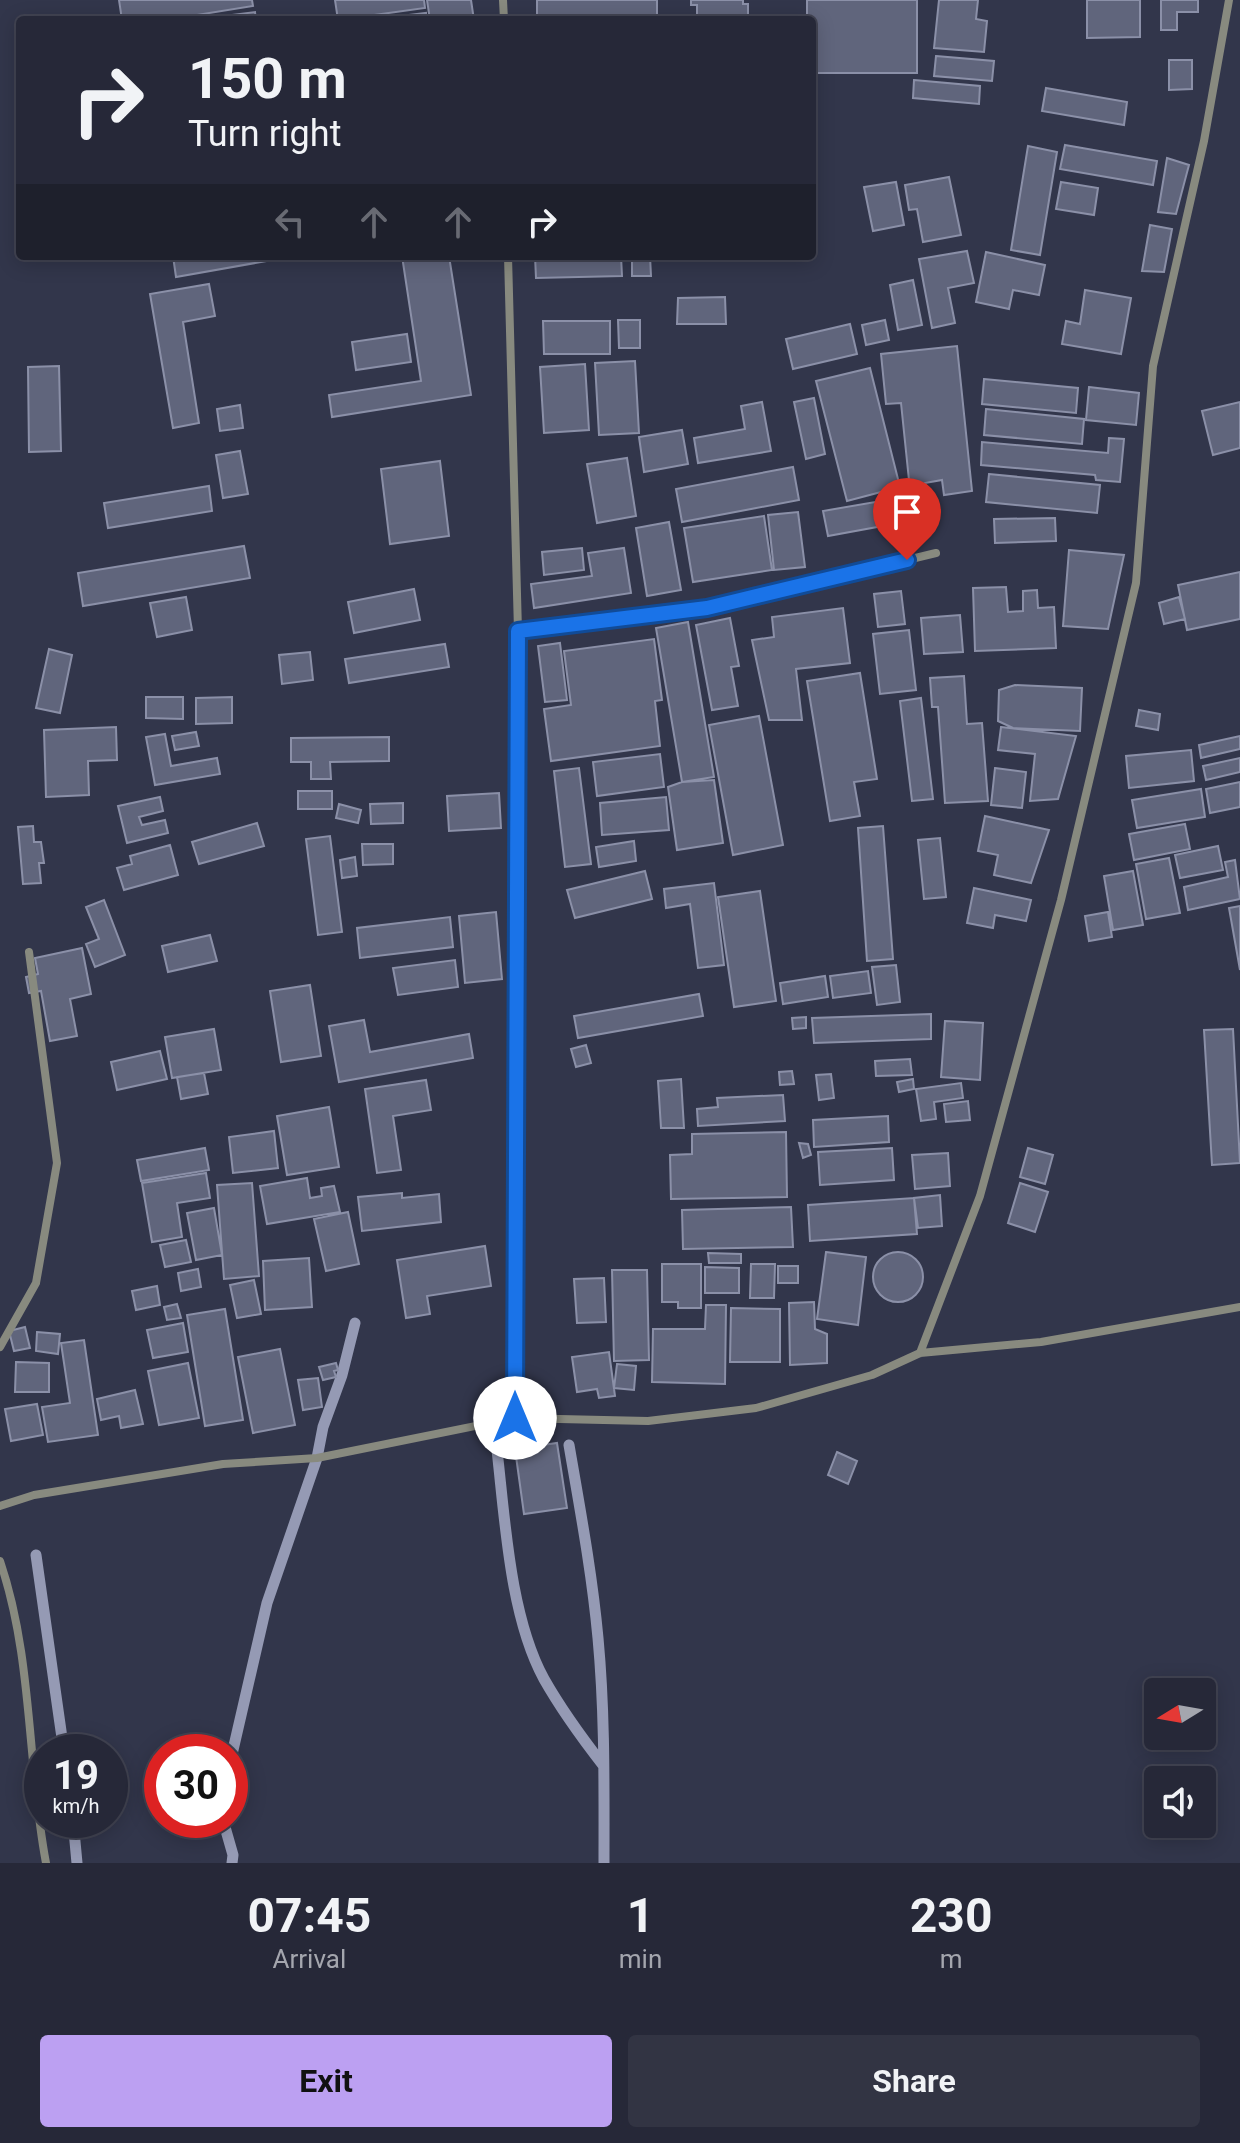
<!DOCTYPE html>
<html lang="en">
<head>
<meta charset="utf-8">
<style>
	body { margin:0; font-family:Roboto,sans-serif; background:#323443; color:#f1f3f6; height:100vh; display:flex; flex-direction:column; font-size:30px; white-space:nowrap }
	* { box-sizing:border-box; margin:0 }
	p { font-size:26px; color:#a4a6ae }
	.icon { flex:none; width:44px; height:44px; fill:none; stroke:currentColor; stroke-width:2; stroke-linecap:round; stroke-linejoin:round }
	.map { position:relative; height:1863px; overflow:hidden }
	.details { display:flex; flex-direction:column; background:#262838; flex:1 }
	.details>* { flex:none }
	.banner { position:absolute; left:16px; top:16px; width:800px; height:244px; border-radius:8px; box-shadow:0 4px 20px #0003,0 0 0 2px #424453; background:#262838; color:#f1f3f6; overflow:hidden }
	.needle { width:52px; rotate:259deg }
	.tools { position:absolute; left:1144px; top:1678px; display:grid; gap:16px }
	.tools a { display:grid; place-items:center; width:72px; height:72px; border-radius:8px; background:#262838; box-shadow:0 4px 20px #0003,0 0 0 2px #424453; font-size:40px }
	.speed { position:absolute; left:24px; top:1734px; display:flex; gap:16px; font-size:40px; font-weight:700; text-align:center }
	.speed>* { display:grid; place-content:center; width:104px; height:104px; border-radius:50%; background:#262838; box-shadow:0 4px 20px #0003,0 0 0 2px #424453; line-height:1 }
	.speed small { font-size:20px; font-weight:400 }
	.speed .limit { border:12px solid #d22; background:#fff; color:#111 }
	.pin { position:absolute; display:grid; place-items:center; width:68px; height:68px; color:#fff; margin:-82px -34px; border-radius:50% 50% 50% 0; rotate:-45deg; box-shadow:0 0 8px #0007 }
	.pin .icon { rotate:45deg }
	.me { position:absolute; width:88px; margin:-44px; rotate:0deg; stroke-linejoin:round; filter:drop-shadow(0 0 6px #0008) }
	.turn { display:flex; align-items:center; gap:28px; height:168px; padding:0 40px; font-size:36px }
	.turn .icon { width:104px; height:104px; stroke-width:2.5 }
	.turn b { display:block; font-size:56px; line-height:68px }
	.lanes { display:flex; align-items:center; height:76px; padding:0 40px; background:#0003; justify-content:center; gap:40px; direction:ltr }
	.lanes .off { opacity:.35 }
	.eta { display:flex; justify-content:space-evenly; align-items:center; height:136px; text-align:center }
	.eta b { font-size:48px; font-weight:700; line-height:56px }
	.cta { display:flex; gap:16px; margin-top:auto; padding:16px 40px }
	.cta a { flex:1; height:92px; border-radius:8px; background:#bca0f2; color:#111; font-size:32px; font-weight:700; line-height:92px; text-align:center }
	.cta a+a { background:#323443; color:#f1f3f6 }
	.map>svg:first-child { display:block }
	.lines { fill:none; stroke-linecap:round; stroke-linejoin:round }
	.stream { stroke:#959ab4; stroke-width:11 }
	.building { fill:#60657c; stroke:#8b90a8; stroke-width:2 }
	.minor { stroke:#888a7f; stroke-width:8 }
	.route-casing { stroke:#114b97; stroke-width:20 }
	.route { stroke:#1a73e8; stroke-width:14 }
</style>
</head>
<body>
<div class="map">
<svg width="1240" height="1863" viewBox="0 0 1240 1863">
	<rect width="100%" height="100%" fill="#32364b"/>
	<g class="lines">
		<path class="stream" d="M 569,1445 C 580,1509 592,1573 598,1638 C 605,1713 604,1788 604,1863
			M 497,1450 C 505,1520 510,1617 544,1679 C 561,1709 582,1738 603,1765
			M 36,1555 L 64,1752
			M 230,1763 L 267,1603 L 317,1458 L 323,1427 L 342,1375 L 355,1323
			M 73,1820 L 77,1863
			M 223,1820 L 233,1855 L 232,1863"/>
	</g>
	<path class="building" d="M 119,0 L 252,0 L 253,6 L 166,20 L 122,20 Z
		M 335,0 L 424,0 L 425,8 L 338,20 Z
		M 427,0 L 471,0 L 474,20 L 430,20 Z
		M 537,0 L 657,0 L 657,20 L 537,20 Z
		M 691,0 L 743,0 L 743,4 L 748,4 L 748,20 L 697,20 L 697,5 L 691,5 Z
		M 807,0 L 917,0 L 917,73 L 812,73 L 812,20 L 807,20 Z
		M 939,0 L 978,0 L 976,19 L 987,21 L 984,52 L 934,48 Z
		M 1087,0 L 1140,0 L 1140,37 L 1087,38 Z
		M 1161,0 L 1198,0 L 1198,12 L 1177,12 L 1177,30 L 1161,30 Z
		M 255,12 L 256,20 L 192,20 Z
		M 426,13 L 426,20 L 368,20 Z
		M 936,56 L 994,61 L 992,81 L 934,76 Z
		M 1169,60 L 1192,60 L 1192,89 L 1169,90 Z
		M 914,80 L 980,86 L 979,104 L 913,98 Z
		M 1046,88 L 1127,102 L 1124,125 L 1042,111 Z
		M 1065,145 L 1157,161 L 1153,185 L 1060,169 Z
		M 1028,146 L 1057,152 L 1040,255 L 1011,250 Z
		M 1167,158 L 1189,165 L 1176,214 L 1158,212 Z
		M 949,177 L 961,235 L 923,242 L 917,209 L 909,210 L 905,185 Z
		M 896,182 L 904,225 L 873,231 L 864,187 Z
		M 1061,182 L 1098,188 L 1094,215 L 1056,209 Z
		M 1150,225 L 1172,229 L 1164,272 L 1142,271 Z
		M 967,251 L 974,283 L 948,288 L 955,323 L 932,328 L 919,259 Z
		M 986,252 L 1045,265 L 1039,295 L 1013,290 L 1009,309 L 976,302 Z
		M 173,256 L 295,256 L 176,277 Z
		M 402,256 L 449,256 L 471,395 L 332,417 L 329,395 L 421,381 Z
		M 535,256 L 621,256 L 622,276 L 536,278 Z
		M 632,256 L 650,256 L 651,276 L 632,276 Z
		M 913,280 L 922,325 L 898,330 L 890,285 Z
		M 209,284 L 215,316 L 183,322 L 199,423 L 173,428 L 150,294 Z
		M 1085,290 L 1131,298 L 1121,354 L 1062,344 L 1066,321 L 1080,324 Z
		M 725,297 L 726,324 L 677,324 L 678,298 Z
		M 618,320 L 640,320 L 640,348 L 619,348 Z
		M 885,320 L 889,340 L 866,345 L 862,325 Z
		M 543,321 L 610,321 L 610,354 L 544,354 Z
		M 850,324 L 857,354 L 793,369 L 786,339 Z
		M 407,334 L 411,362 L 356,370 L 352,342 Z
		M 957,346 L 972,491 L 944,495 L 942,480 L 925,483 L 926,489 L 910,490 L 901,403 L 886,404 L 881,354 Z
		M 635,361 L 639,433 L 599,435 L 595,363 Z
		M 585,364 L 589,430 L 544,433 L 540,367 Z
		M 59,366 L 61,451 L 29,452 L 28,367 Z
		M 870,368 L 900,487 L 847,501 L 816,381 Z
		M 984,379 L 1078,388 L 1076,413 L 982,404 Z
		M 1089,387 L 1139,393 L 1136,425 L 1086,420 Z
		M 814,398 L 825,454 L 806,459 L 794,402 Z
		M 762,402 L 771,451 L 698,463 L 694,438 L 745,429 L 741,406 Z
		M 1240,402 L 1240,448 L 1213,455 L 1202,411 Z
		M 240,405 L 243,428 L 220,431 L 217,409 Z
		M 986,409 L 1084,419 L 1082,444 L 984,435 Z
		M 682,430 L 688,464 L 644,472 L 639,437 Z
		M 1109,438 L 1124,439 L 1120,482 L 1096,480 L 1095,475 L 981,465 L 982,442 L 1108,453 Z
		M 240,451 L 248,494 L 223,498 L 216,455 Z
		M 627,458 L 636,516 L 597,523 L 587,464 Z
		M 440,461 L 449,536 L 390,544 L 381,469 Z
		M 793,467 L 799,500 L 682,522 L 676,489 Z
		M 989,474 L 1100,485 L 1097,513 L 986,502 Z
		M 209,486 L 212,511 L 108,528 L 104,503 Z
		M 910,496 L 921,519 L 828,536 L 823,511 Z
		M 798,512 L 805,567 L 774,570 L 768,515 Z
		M 764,516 L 772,570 L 693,582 L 684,528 Z
		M 1055,518 L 1056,541 L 995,543 L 994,519 Z
		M 669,522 L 681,590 L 647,596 L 636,528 Z
		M 244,546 L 250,578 L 83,606 L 78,573 Z
		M 582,548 L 584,570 L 544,575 L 542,552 Z
		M 624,548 L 631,593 L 534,608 L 531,584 L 592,576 L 588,553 Z
		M 1069,550 L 1124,555 L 1108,629 L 1063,626 Z
		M 1240,572 L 1240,619 L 1187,630 L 1178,585 Z
		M 1006,587 L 1008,612 L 1023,611 L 1023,591 L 1037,590 L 1038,608 L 1054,607 L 1056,648 L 975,651 L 973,588 Z
		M 414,589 L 420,620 L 354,633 L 348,602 Z
		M 901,591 L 905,624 L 878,627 L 874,594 Z
		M 186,597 L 192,630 L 157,637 L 150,603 Z
		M 1179,597 L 1185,619 L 1164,624 L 1159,603 Z
		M 843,608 L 850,663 L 796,669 L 802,720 L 769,720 L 752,640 L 774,637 L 772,617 Z
		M 960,615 L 963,652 L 924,654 L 921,618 Z
		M 730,618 L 739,666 L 731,667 L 738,706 L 712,710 L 696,625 Z
		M 688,622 L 714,777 L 682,782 L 656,628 Z
		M 909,630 L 916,690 L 880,694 L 873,634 Z
		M 654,639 L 662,700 L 655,701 L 660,746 L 551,761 L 544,709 L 571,705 L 564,651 Z
		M 560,643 L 567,700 L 545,702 L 538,646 Z
		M 445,644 L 449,667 L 349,683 L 345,659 Z
		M 49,649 L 72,655 L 60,713 L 36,708 Z
		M 310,652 L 313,680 L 282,684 L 279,655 Z
		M 860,673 L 877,779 L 854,782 L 860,816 L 830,821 L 807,681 Z
		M 964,676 L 967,724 L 982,723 L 988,801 L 945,803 L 938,707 L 932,707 L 930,678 Z
		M 1015,685 L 1082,688 L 1080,731 L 1013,728 L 998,721 L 999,690 Z
		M 146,697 L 183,697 L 183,719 L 146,718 Z
		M 232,697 L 232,723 L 196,724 L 196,698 Z
		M 921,698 L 933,799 L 912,801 L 900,701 Z
		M 1139,710 L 1160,714 L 1158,730 L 1136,726 Z
		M 759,716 L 783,845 L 733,855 L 709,725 Z
		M 116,727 L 117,760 L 88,761 L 89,795 L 46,797 L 44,730 Z
		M 1001,727 L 1076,736 L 1058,799 L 1030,801 L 1035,754 L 998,750 Z
		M 196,732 L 199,746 L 175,750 L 172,736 Z
		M 165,734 L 171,766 L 217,758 L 220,774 L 155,785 L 146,737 Z
		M 1240,736 L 1240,749 L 1201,758 L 1199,745 Z
		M 389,737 L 389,761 L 330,762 L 331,779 L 311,779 L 311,762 L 291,762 L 291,738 Z
		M 1191,750 L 1194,781 L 1129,788 L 1126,756 Z
		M 660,754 L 664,787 L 597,796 L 593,762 Z
		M 1240,758 L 1240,772 L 1206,780 L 1203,766 Z
		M 579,768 L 591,864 L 565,867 L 554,771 Z
		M 995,768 L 1026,772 L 1022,808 L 991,805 Z
		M 714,780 L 723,843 L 677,850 L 668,787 L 682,782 Z
		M 1240,782 L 1240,807 L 1210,813 L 1206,789 Z
		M 1201,789 L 1205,817 L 1137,828 L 1132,800 Z
		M 298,791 L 332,791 L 332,809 L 298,809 Z
		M 499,793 L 501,828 L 449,831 L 447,796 Z
		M 160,797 L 163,811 L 139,817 L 142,825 L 165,820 L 168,833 L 127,843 L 118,806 Z
		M 666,797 L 669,830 L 602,835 L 600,803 Z
		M 403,803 L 403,823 L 371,824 L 370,804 Z
		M 339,804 L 361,810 L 358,823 L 336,818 Z
		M 985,816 L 1049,830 L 1031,883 L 994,875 L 998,855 L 978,851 Z
		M 257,823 L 264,846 L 199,864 L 192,842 Z
		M 1185,824 L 1190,849 L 1134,860 L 1129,834 Z
		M 33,826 L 34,842 L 41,842 L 44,863 L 39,863 L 41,883 L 23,884 L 18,827 Z
		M 883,826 L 893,959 L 867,961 L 858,828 Z
		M 330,836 L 342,932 L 318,935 L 306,839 Z
		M 940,838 L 946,897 L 924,899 L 918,840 Z
		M 634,841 L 636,861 L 599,867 L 596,847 Z
		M 362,844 L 393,844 L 393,864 L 363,865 Z
		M 170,845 L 178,875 L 124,890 L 117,868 L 132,864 L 130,856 Z
		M 1218,846 L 1223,870 L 1180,878 L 1175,855 Z
		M 355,857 L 357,876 L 342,878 L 340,860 Z
		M 1169,858 L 1180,913 L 1146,919 L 1136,864 Z
		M 1235,860 L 1240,899 L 1188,910 L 1184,887 L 1228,877 L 1225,862 Z
		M 645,871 L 652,899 L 575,918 L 567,890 Z
		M 1133,871 L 1143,925 L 1113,930 L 1104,876 Z
		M 714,883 L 724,965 L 698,968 L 690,904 L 666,908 L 664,889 Z
		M 974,888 L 1031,900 L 1026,921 L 995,915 L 993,928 L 967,923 Z
		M 760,891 L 776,1001 L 734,1007 L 718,897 Z
		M 104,900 L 125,955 L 95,967 L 86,944 L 99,939 L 86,907 Z
		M 1240,906 L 1240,970 L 1229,908 Z
		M 496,912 L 502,979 L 465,983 L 459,916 Z
		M 1108,912 L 1112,937 L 1089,941 L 1085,916 Z
		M 450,917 L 453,947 L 360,958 L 357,928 Z
		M 210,935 L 217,961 L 168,972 L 162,946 Z
		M 82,948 L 91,994 L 70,999 L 77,1036 L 50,1041 L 41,991 L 29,993 L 26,977 L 38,974 L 35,958 Z
		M 455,960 L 458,987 L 398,995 L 393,968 Z
		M 896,965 L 900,1002 L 877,1005 L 872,967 Z
		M 868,971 L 871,993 L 833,998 L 830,976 Z
		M 825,976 L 828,997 L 783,1004 L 780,983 Z
		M 310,985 L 321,1056 L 281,1062 L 270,991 Z
		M 699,994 L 703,1016 L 578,1038 L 574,1016 Z
		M 931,1014 L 931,1039 L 814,1043 L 812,1018 Z
		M 806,1017 L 806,1028 L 793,1029 L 792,1018 Z
		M 364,1020 L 370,1052 L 469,1034 L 473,1058 L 339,1082 L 329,1026 Z
		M 945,1021 L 983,1023 L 980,1080 L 941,1077 Z
		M 214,1029 L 221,1070 L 172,1078 L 165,1037 Z
		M 1233,1029 L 1240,1163 L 1212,1165 L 1204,1030 Z
		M 586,1045 L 591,1063 L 576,1067 L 571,1049 Z
		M 160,1051 L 167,1079 L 117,1090 L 111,1062 Z
		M 910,1059 L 912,1075 L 876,1076 L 875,1061 Z
		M 792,1071 L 794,1084 L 780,1085 L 779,1072 Z
		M 204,1073 L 208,1094 L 181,1099 L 177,1077 Z
		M 831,1074 L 834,1098 L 819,1100 L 816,1075 Z
		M 681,1079 L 684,1128 L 661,1128 L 658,1081 Z
		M 913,1079 L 914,1089 L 899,1092 L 897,1082 Z
		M 426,1080 L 431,1110 L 393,1116 L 401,1170 L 377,1173 L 365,1089 Z
		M 961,1083 L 963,1098 L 934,1102 L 936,1119 L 921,1121 L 916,1089 Z
		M 783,1095 L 785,1121 L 698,1126 L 697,1109 L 718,1107 L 717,1098 Z
		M 968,1101 L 970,1120 L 946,1122 L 944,1104 Z
		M 329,1107 L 339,1167 L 287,1175 L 277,1116 Z
		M 888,1116 L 889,1142 L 814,1147 L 813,1120 Z
		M 274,1131 L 278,1168 L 233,1173 L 229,1137 Z
		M 786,1132 L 787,1197 L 671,1199 L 670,1155 L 692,1154 L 692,1134 Z
		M 799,1143 L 808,1144 L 811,1155 L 803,1158 Z
		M 205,1148 L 209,1170 L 141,1181 L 137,1160 Z
		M 892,1148 L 894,1180 L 820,1185 L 818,1152 Z
		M 1028,1148 L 1053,1155 L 1045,1184 L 1020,1177 Z
		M 948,1153 L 950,1186 L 915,1189 L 912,1155 Z
		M 206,1173 L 210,1198 L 177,1203 L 182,1237 L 152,1242 L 142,1183 Z
		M 307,1178 L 310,1198 L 322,1196 L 321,1188 L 334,1186 L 340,1212 L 267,1224 L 260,1186 Z
		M 252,1183 L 259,1276 L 224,1279 L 217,1185 Z
		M 1020,1183 L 1048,1192 L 1035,1232 L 1008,1223 Z
		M 402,1193 L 402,1198 L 439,1194 L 441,1222 L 362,1231 L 358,1197 Z
		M 940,1195 L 942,1226 L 918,1228 L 914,1198 Z
		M 914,1198 L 917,1234 L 810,1241 L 808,1205 Z
		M 791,1207 L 793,1247 L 683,1249 L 682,1210 Z
		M 214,1208 L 222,1255 L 196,1260 L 187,1213 Z
		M 348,1212 L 359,1264 L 326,1271 L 314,1219 Z
		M 186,1240 L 191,1262 L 165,1267 L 160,1245 Z
		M 485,1246 L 491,1286 L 427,1296 L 430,1314 L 406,1318 L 397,1260 Z
		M 826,1252 L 866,1257 L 858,1325 L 817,1319 Z
		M873 1277a25 25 0 1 1 50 0a25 25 0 1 1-50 0Z
		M 708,1253 L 741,1254 L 741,1263 L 709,1263 Z
		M 309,1258 L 312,1307 L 265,1310 L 263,1261 Z
		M 662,1264 L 701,1264 L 701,1308 L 678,1308 L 678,1302 L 662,1302 Z
		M 751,1264 L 775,1264 L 774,1298 L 750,1298 Z
		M 778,1266 L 798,1266 L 798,1283 L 778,1283 Z
		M 705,1267 L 739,1268 L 739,1293 L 705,1293 Z
		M 198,1269 L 201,1287 L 181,1291 L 178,1273 Z
		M 612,1270 L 647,1270 L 649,1360 L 614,1361 Z
		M 604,1278 L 606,1322 L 577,1323 L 574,1279 Z
		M 254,1280 L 261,1314 L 237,1318 L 230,1285 Z
		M 157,1286 L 160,1305 L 136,1310 L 132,1291 Z
		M 814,1302 L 815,1329 L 827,1334 L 827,1363 L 790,1365 L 789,1303 Z
		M 177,1304 L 181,1318 L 167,1320 L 164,1307 Z
		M 706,1305 L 726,1305 L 725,1384 L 652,1382 L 653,1329 L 705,1329 Z
		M 731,1308 L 780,1309 L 780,1362 L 730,1362 Z
		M 225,1309 L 243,1420 L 205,1426 L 187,1315 Z
		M 183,1323 L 188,1352 L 153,1358 L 147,1330 Z
		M 25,1327 L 30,1348 L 14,1351 L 9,1331 Z
		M 37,1332 L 60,1334 L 58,1354 L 36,1351 Z
		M 84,1340 L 98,1435 L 48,1442 L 42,1407 L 70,1403 L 61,1343 Z
		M 280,1349 L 295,1425 L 253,1433 L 238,1357 Z
		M 609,1352 L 615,1396 L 599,1398 L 597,1389 L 577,1392 L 572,1357 Z
		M 16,1362 L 49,1363 L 49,1392 L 15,1392 Z
		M 188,1363 L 199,1418 L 159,1425 L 148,1371 Z
		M 336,1363 L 338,1370 L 334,1371 L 336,1377 L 323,1380 L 319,1367 Z
		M 617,1364 L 636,1366 L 634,1390 L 614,1388 Z
		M 318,1378 L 322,1407 L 303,1410 L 298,1380 Z
		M 135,1390 L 143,1424 L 121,1428 L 119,1416 L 101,1420 L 97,1399 Z
		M 37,1404 L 43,1435 L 11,1441 L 5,1409 Z
		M 557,1443 L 567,1508 L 524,1514 L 515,1449 Z
		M 837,1452 L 857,1461 L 848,1484 L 828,1475 Z"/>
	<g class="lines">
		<path class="minor" d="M 503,0 L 504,20
			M 508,256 L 518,631 L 515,1418
			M 518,631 L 707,608 L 936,553
			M 0,1347 L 36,1283 L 57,1163 L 29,952
			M 920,1353 L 980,1196 L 1061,900 L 1136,583 L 1153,366 L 1204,141 L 1229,0
			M 0,1506 L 34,1495 L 223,1464 L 317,1458 L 515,1418 L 648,1421 L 756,1408 L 872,1375 L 920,1353 L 1041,1342 L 1240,1307
			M 0,1561 C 33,1658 27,1763 46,1863"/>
	</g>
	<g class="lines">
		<g class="route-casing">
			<path id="route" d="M 515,1418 L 518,631 L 707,608 L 907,560"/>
		</g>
		<use href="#route" class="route"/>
	</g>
</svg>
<div class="tools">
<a><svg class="needle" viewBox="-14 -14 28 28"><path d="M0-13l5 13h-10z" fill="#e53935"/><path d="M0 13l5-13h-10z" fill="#a4a6ae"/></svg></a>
<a><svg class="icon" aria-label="sound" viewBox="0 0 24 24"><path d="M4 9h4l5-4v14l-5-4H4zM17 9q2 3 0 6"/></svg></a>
</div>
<div class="speed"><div>19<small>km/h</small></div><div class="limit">30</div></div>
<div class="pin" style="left:907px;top:560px;background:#d93025"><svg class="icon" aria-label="arrive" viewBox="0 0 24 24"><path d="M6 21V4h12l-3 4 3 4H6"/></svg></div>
<svg class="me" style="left:515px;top:1418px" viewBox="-20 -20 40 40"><circle r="19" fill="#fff"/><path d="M0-13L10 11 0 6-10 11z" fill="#1a73e8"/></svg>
<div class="banner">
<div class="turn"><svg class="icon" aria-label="right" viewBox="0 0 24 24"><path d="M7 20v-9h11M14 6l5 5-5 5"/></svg><div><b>150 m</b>Turn right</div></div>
<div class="lanes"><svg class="icon off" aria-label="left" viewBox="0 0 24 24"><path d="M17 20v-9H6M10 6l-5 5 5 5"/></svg><svg class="icon off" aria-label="ahead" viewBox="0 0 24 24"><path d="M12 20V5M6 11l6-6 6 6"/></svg><svg class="icon off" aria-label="ahead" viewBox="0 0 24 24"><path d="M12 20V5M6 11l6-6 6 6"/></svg><svg class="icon" aria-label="right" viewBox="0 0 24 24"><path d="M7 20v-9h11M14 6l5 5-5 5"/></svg></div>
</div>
</div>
<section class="details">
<div class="eta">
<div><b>07:45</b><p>Arrival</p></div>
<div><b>1</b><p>min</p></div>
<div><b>230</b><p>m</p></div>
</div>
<div class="cta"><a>Exit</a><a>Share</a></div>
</section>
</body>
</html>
